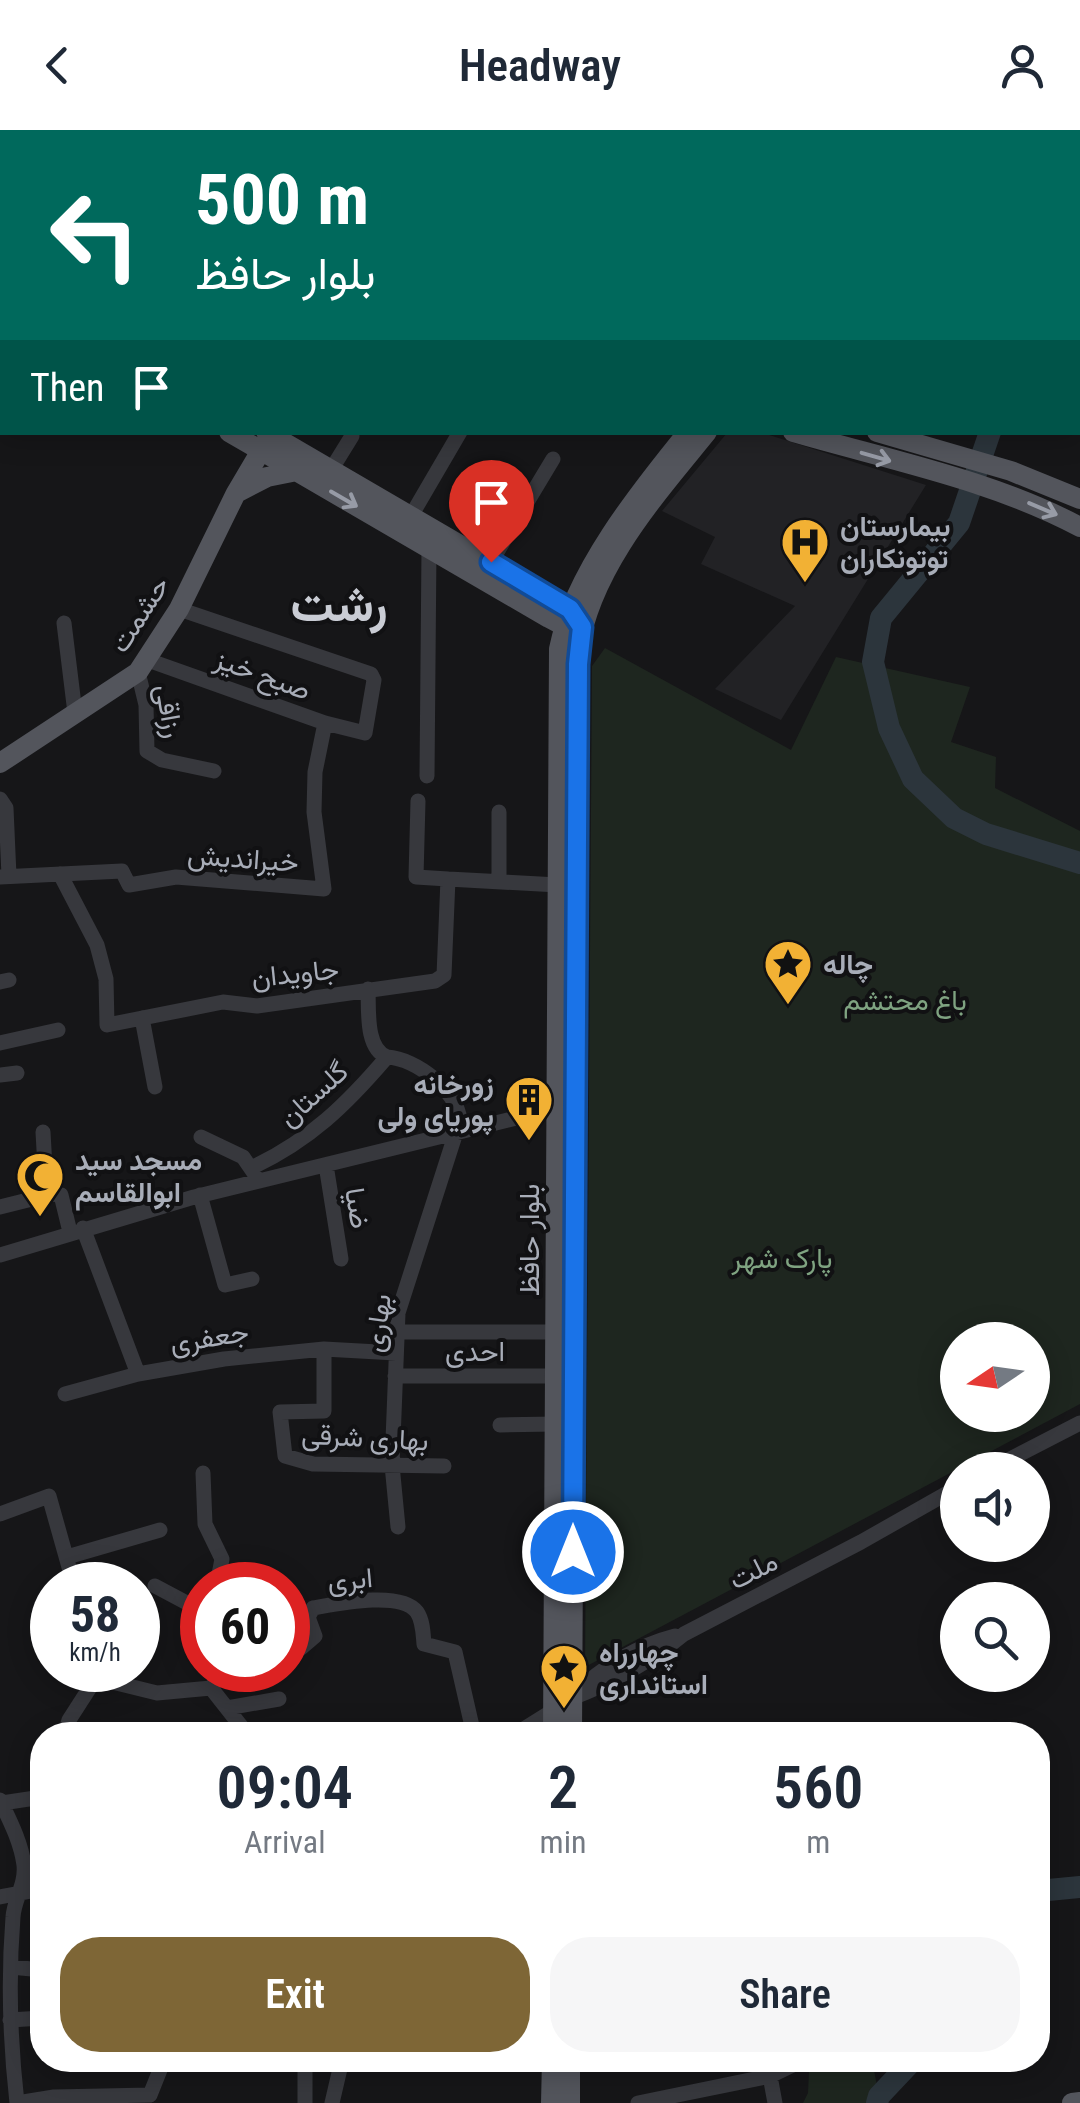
<!DOCTYPE html>
<html lang="en">
<head>
<meta charset="utf-8">
<style>
	body { margin:0; font-family:"Roboto Condensed",Vazirmatn,sans-serif; background:#f6f6f7; color:#1f2937; height:100vh; display:flex; flex-direction:column; font-size:38px; white-space:nowrap }
	* { box-sizing:border-box; margin:0 }
	p { font-size:32px; color:#747a83 }
	.icon { flex:none; width:55px; height:55px; fill:none; stroke:currentColor; stroke-width:2; stroke-linecap:round; stroke-linejoin:round }
	.map { position:relative; flex:1; overflow:hidden }
	.panel { position:absolute; left:30px; top:1592px; width:1020px; height:350px; display:flex; flex-direction:column; background:#fff; border-radius:40px; box-shadow:0 5px 25px #0003 }
	.panel>* { flex:none }
	.guide { position:absolute; left:0px; top:0px; width:1080px; height:305px; box-shadow:0 5px 25px #0003; background:#00695c; color:#fff; overflow:hidden }
	.needle { width:65px; rotate:257deg }
	.fabs { position:absolute; left:940px; top:1192px; display:grid; gap:20px }
	.fabs a { display:grid; place-items:center; width:110px; height:110px; border-radius:50%; background:#fff; box-shadow:0 5px 25px #0003; font-size:50px }
	.speed { position:absolute; left:30px; top:1432px; display:flex; gap:20px; font-size:50px; font-weight:700; text-align:center }
	.speed>* { display:grid; place-content:center; width:130px; height:130px; border-radius:50%; background:#fff; box-shadow:0 5px 25px #0003; line-height:1 }
	.speed small { font-size:25px; font-weight:400 }
	.speed .limit { border:15px solid #d22; background:#fff; color:#111 }
	.pin { position:absolute; display:grid; place-items:center; width:85px; height:85px; color:#fff; margin:-102px -42px; border-radius:50% 50% 50% 0; rotate:-45deg; box-shadow:0 0 10px #0007 }
	.pin .icon { rotate:45deg }
	.me { position:absolute; width:110px; margin:-55px; rotate:0deg; stroke-linejoin:round; filter:drop-shadow(0 0 8px #0008) }
	.turn { display:flex; align-items:center; gap:35px; height:210px; padding:0 30px; font-size:45px }
	.turn .icon { width:130px; height:130px; stroke-width:2.5 }
	.turn b { display:block; font-size:70px; line-height:85px }
	.then { display:flex; align-items:center; height:95px; padding:0 30px; background:#0003; gap:20px; font-size:38px }
	.eta { display:flex; justify-content:space-evenly; align-items:center; height:170px; text-align:center }
	.eta b { font-size:60px; font-weight:600; line-height:70px }
	.primary-button { display:flex; gap:20px; margin-top:auto; padding:20px 30px }
	.primary-button a { flex:1; height:115px; border-radius:40px; background:#7e6636; color:#fff; font-size:40px; font-weight:600; line-height:115px; text-align:center }
	.primary-button a+a { background:#f6f6f7; color:#1f2937 }
	header { display:flex; justify-content:space-between; align-items:center; height:130px; padding:0 30px; background:#fff; font-size:45px; font-weight:600 }
	.map>svg:first-child { display:block }
	.built { fill:#222225 }
	.green { fill:#1e261f; fill-rule:evenodd }
	.lines { fill:none; stroke-linecap:round; stroke-linejoin:round }
	.river { stroke:#2c353c; stroke-width:22 }
	.minor { stroke:#37383d; stroke-width:15 }
	.major { stroke:#53555c; stroke-width:20 }
	.oneway { stroke:#979ba6 }
	.route-casing { stroke:#114b97; stroke-width:25 }
	.route { stroke:#1a73e8; stroke-width:18 }
	.labels { text-anchor:middle; stroke-width:8; stroke-linejoin:round; paint-order:stroke }
	.poi-label { font-size:28px; font-weight:bold; fill:#a8adb8; stroke:#111113; text-anchor:start }
	.street-label { font-size:28px; fill:#a8adb8; stroke:#111113 }
	.park-label { font-size:28px; fill:#7fa381; stroke:#111113 }
	.town-label { font-size:48px; font-weight:bold; fill:#c9ccd4; stroke:#111113 }
</style>
</head>
<body>
<header><svg class="icon" aria-label="back" viewBox="0 0 24 24"><path d="M15 5l-7 7 7 7"/></svg>Headway<svg class="icon" aria-label="person" viewBox="0 0 24 24"><circle cx="12" cy="8" r="4"/><path d="M4 21q1-7 8-7t8 7"/></svg></header>
<div class="map">
<svg width="1080" height="1973" viewBox="0 0 1080 1973">
	<rect width="100%" height="100%" fill="#161618"/>
	<path class="built" d="M 727,303 L 763,303 L 926,355 L 781,590 L 715,559 L 795,476 L 701,434 L 715,407 L 662,381 Z"/>
	<path class="green" d="M 605,518 L 791,620 L 836,527 L 970,557 L 951,612 L 996,627 L 995,658 L 1080,701 L 1080,1274 L 585,1537 L 592,536 ZM 1032,1210 L 1032,1285 L 958,1285 L 958,1210 Z
		M 832,1930 L 872,1930 L 878,1961 L 873,1973 L 803,1973 L 808,1963 L 809,1941 Z"/>
	<g class="lines">
		<path class="river" d="M 1078,112 L 1080,110
			M 990,302 L 959,393 L 881,488 L 873,532 L 889,598 L 913,649 L 954,688 L 986,704 L 1080,733
			M 1038,1761 L 1080,1757
			M 877,1973 L 879,1966 L 913,1930"/>
		<path class="minor" d="M 303,2 L 304,0
			M 409,2 L 410,0
			M 801,2 L 802,0
			M 0,37 L 2,38
			M 331,340 L 352,306
			M 411,386 L 460,302
			M 491,432 L 553,329
			M 64,493 L 75,583
			M 145,529 L 325,593 L 365,603 L 374,550 L 371,544 L 179,479
			M 138,542 L 146,575 L 147,621 L 162,630 L 214,641
			M 427,646 L 429,418
			M 0,669 L 6,678 L 9,746
			M 418,671 L 416,747 L 448,749
			M 499,682 L 499,751
			M 60,744 L 97,815 L 106,849 L 107,895 L 223,872 L 257,876 L 435,851 L 444,845 L 448,749 L 558,755
			M 0,747 L 122,741 L 129,755 L 176,747 L 324,759 L 314,682 L 315,642 L 325,593
			M 0,852 L 9,850
			M 142,888 L 155,957
			M 0,913 L 58,900
			M 387,927 C 417,929 456,960 460,990 L 398,1183 L 392,1335 L 398,1397
			M 0,945 L 17,943
			M 43,1002 L 46,1055 L 52,1064 L 61,1065 L 70,1102
			M 201,1007 L 243,1027 L 254,1043
			M 326,1035 L 341,1129
			M 253,1037 C 310,1010 346,975 387,927 C 365,918 369,880 368,859
			M 200,1065 L 225,1155 L 252,1149
			M 0,1077 L 52,1064
			M 83,1098 L 138,1244 L 224,1229 L 324,1219 L 324,1281 L 280,1282 L 285,1326 L 313,1334 L 444,1336
			M 0,1125 L 194,1067 L 557,978
			M 397,1202 L 556,1202
			M 324,1219 L 396,1223
			M 395,1246 L 555,1246
			M 65,1264 L 138,1244
			M 500,1295 L 555,1294
			M 989,1340 L 1080,1293
			M 203,1343 L 205,1394 L 222,1429 L 217,1455
			M 0,1384 L 49,1366 L 74,1455
			M 67,1427 L 160,1400
			M 155,1456 L 202,1481
			M 288,1521 L 301,1518 L 315,1506 L 308,1487 L 313,1478 C 336,1474 401,1460 417,1482 C 423,1491 423,1503 424,1514 L 455,1522 L 474,1605
			M 223,1540 L 211,1558 L 248,1605
			M 96,1548 L 157,1563 L 211,1558
			M 576,1564 C 600,1537 640,1515 675,1506
			M 572,1568 C 612,1553 651,1531 684,1504 L 861,1412 L 958,1357
			M 227,1578 L 279,1569
			M 65,1605 L 69,1590 L 96,1548 L 94,1540
			M 514,1605 L 554,1580
			M 0,1670 C 10,1691 21,1712 24,1735 C 26,1755 14,1769 13,1787 C 8,1850 10,1911 17,1973
			M 2,1673 L 42,1667
			M 0,1767 L 42,1759
			M 11,1837 L 42,1840
			M 10,1890 L 42,1888
			M 305,1930 L 305,1973
			M 770,1946 L 775,1973
			M 150,1965 L 164,1930
			M 17,1973 L 54,1967 L 150,1965
			M 332,1973 L 342,1930
			M 638,1973 L 770,1946 L 803,1930"/>
		<path class="major" d="M 47,2 L 49,0
			M 0,51 L 2,50
			M 0,73 L 2,70
			M 0,148 L 2,149
			M 0,172 L 2,173
			M 229,302 L 549,488 L 564,496 L 575,497
			M 266,302 L 570,479 L 575,487
			M 793,302 C 889,330 992,350 1080,397
			M 877,302 L 1011,341 L 1080,369
			M 238,362 L 267,347 L 297,341
			M 0,633 L 138,542 L 179,479 L 236,363 L 272,302
			M 553,1605 L 559,519 C 574,443 640,361 688,302
			M 572,1605 L 578,521 C 591,437 655,366 707,302
			M 551,1973 L 552,1930
			M 570,1973 L 570,1930
			M 1072,1973 L 1080,1972"/>
	</g>
	<defs><path id="oneway-shaft" d="M-6 0H5M1.5-3L5.5 0L1.5 3" fill="none" stroke-width="1.6" stroke-linecap="round" stroke-linejoin="round" transform="scale(2.5)"/></defs>
	<g class="oneway">
		<use href="#oneway-shaft" transform="translate(876 327) rotate(16)"/>
		<use href="#oneway-shaft" transform="translate(344 369) rotate(30)"/>
		<use href="#oneway-shaft" transform="translate(1043 379) rotate(23)"/>
	</g>
	<g class="lines">
		<g class="route-casing">
			<path id="route" d="M 491,432 L 570,479 L 582,497 L 578,534 L 573,1422"/>
		</g>
		<use href="#route" class="route"/>
	</g>
	<defs>
		<g id="hospital-pin" transform="scale(2.5)"><path d="M0 17L-7.5 6A9.5 9.5 0 1 1 7.5 6Z" fill="#f2b134" stroke="#111113"/><path d="M-5-5h3v3.5h4V-5h3V5h-3V1.5h-4V5h-3Z" fill="#111"/></g>
		<g id="sight-pin" transform="scale(2.5)"><path d="M0 17L-7.5 6A9.5 9.5 0 1 1 7.5 6Z" fill="#f2b134" stroke="#111113"/><path d="M0-6L1.8-2.2L6-1.7L2.9 1.2L3.7 5.4L0 3.3L-3.7 5.4L-2.9 1.2L-6-1.7L-1.8-2.2Z" fill="#111"/></g>
		<g id="building-pin" transform="scale(2.5)"><path d="M0 17L-7.5 6A9.5 9.5 0 1 1 7.5 6Z" fill="#f2b134" stroke="#111113"/><path d="M-4-6H4V6H1V3H-1V6H-4ZM-2.5-4.3h1.7v1.8h-1.7ZM.8-4.3h1.7v1.8H.8ZM-2.5-1h1.7V.8h-1.7ZM.8-1h1.7V.8H.8Z" fill="#111"/></g>
		<g id="mosque-pin" transform="scale(2.5)"><path d="M0 17L-7.5 6A9.5 9.5 0 1 1 7.5 6Z" fill="#f2b134" stroke="#111113"/><path d="M3.5-4.9A6 6 0 1 0 3.5 4.9A5 5 0 1 1 3.5-4.9Z" fill="#111"/></g>
	</defs>
	<g fill-rule="evenodd">
		<use href="#hospital-pin" x="805" y="412"/>
		<use href="#sight-pin" x="788" y="834"/>
		<use href="#building-pin" x="529" y="970"/>
		<use href="#mosque-pin" x="40" y="1046"/>
		<use href="#sight-pin" x="564" y="1538"/>
	</g>
	<g class="labels">
		<g class="poi-label">
			<text x="840" y="406">بیمارستان<tspan x="840" dy="32">توتونکاران</tspan></text>
			<text x="823" y="844">چاله</text>
			<text x="494" y="964" text-anchor="end">زورخانه<tspan x="494" dy="32">پوریای ولی</tspan></text>
			<text x="75" y="1040">مسجد سید<tspan x="75" dy="32">ابوالقاسم</tspan></text>
			<text x="599" y="1532">چهارراه<tspan x="599" dy="32">استانداری</tspan></text>
		</g>
		<g class="street-label">
			<text transform="translate(139 484) rotate(-57)" y="10">حشمت</text>
			<text transform="translate(263 544) rotate(20)" y="10">صبح خیز</text>
			<text transform="translate(170 581) rotate(80)" y="10">رزاقی</text>
			<text transform="translate(243 728) rotate(4)" y="10">خیراندیش</text>
			<text transform="translate(295 843) rotate(-6)" y="10">جاویدان</text>
			<text transform="translate(313 964) rotate(-42)" y="10">گلستان</text>
			<text transform="translate(358 1078) rotate(81)" y="10">ضیا</text>
			<text transform="translate(529 1110) rotate(-90)" y="10">بلوار حافظ</text>
			<text transform="translate(377 1193) rotate(-82)" y="10">بهاری</text>
			<text transform="translate(209 1207) rotate(-9)" y="10">جعفری</text>
			<text x="475" y="1231">احدی</text>
			<text transform="translate(365 1307) rotate(3)" y="10">بهاری شرقی</text>
			<text transform="translate(753 1440) rotate(-27)" y="10">ملت</text>
			<text transform="translate(350 1449) rotate(-5)" y="10">ابری</text>
		</g>
		<g class="park-label">
			<text x="905" y="880">باغ محتشم</text>
			<text x="782" y="1138">پارک شهر</text>
		</g>
		<g class="town-label">
			<text x="339" y="491">رشت</text>
		</g>
	</g>
</svg>
<div class="fabs">
<a><svg class="needle" viewBox="-14 -14 28 28"><path d="M0-13l5 13h-10z" fill="#e53935"/><path d="M0 13l5-13h-10z" fill="#747a83"/></svg></a>
<a><svg class="icon" aria-label="sound" viewBox="0 0 24 24"><path d="M4 9h4l5-4v14l-5-4H4zM17 9q2 3 0 6"/></svg></a>
<a><svg class="icon" aria-label="search" viewBox="0 0 24 24"><circle cx="10" cy="10" r="6"/><path d="M15 15l6 6"/></svg></a>
</div>
<div class="speed"><div>58<small>km/h</small></div><div class="limit">60</div></div>
<div class="pin" style="left:491px;top:432px;background:#d93025"><svg class="icon" aria-label="arrive" viewBox="0 0 24 24"><path d="M6 21V4h12l-3 4 3 4H6"/></svg></div>
<svg class="me" style="left:573px;top:1422px" viewBox="-20 -20 40 40"><circle r="17" fill="#1a73e8" stroke="#fff" stroke-width="3"/><path d="M0-11L8 9 0 5-8 9z" fill="#fff"/></svg>
<div class="guide">
<div class="turn"><svg class="icon" aria-label="left" viewBox="0 0 24 24"><path d="M17 20v-9H6M10 6l-5 5 5 5"/></svg><div><b>500 m</b>بلوار حافظ</div></div>
<div class="then">Then<svg class="icon" aria-label="arrive" viewBox="0 0 24 24"><path d="M6 21V4h12l-3 4 3 4H6"/></svg></div>
</div>
<section class="panel">
<div class="eta">
<div><b>09:04</b><p>Arrival</p></div>
<div><b>2</b><p>min</p></div>
<div><b>560</b><p>m</p></div>
</div>
<div class="primary-button"><a>Exit</a><a>Share</a></div>
</section>
</div>
</body>
</html>
